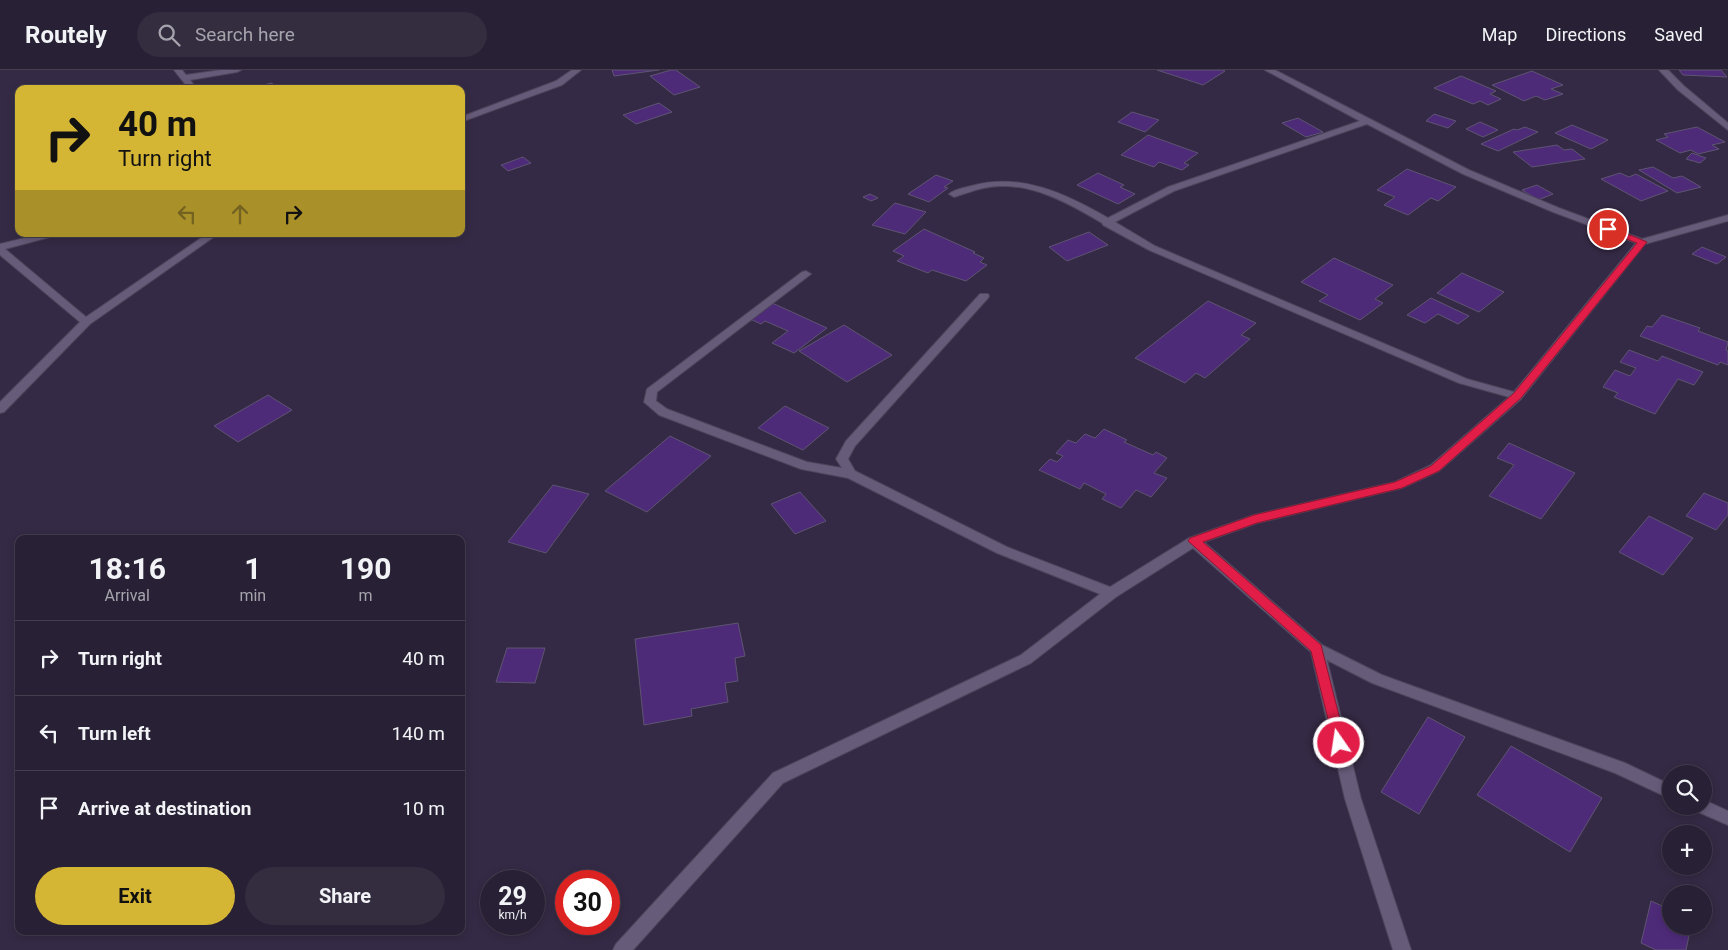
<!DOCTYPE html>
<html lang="en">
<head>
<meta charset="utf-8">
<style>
	body { margin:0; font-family:Roboto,sans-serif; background:#342d40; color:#f1f3f6; height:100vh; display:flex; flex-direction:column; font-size:19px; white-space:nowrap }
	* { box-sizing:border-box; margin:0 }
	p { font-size:16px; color:#a5a3ac }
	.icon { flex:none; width:28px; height:28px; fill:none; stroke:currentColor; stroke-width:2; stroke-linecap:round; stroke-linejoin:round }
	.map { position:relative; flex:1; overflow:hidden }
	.drawer { position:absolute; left:15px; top:465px; width:450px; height:400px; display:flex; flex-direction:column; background:#282034; border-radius:10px; box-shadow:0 2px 8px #0003,0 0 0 1px #443e4f }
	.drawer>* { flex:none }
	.top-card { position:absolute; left:15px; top:15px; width:450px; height:152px; border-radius:10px; box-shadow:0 2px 8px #0003,0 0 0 1px #443e4f; background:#d5b534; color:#111; overflow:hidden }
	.fabs { position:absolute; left:1662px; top:695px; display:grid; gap:10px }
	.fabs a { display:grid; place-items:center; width:50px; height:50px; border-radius:50%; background:#282034; box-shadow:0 2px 8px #0003,0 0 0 1px #443e4f; font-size:25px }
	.speed { position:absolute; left:480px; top:800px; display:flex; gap:10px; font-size:25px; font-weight:700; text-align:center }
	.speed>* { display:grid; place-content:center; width:65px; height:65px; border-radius:50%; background:#282034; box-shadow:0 2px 8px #0003,0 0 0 1px #443e4f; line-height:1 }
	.speed small { font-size:12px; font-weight:400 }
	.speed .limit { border:8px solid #d22; background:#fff; color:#111 }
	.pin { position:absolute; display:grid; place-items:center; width:42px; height:42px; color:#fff; margin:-21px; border:2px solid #fff; border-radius:50%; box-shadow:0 1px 5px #0007 }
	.me { position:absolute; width:55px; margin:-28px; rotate:347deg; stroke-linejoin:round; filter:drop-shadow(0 0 4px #0008) }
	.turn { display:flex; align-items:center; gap:18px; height:105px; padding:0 20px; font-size:22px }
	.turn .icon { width:65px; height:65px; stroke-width:2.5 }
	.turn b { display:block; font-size:35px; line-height:42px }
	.lanes { display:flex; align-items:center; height:48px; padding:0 20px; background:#0003; justify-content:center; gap:25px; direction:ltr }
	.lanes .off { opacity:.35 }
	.eta { display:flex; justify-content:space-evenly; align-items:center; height:85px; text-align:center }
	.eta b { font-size:30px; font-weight:700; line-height:35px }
	.cta { display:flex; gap:10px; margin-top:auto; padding:10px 20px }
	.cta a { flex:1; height:58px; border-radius:30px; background:#d5b534; color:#111; font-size:20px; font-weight:700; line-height:58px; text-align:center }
	.cta a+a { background:#342d40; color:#f1f3f6 }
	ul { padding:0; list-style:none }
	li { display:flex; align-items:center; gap:15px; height:75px; padding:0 20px; border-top:1px solid #443e4f }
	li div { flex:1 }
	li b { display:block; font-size:19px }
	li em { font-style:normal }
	header { display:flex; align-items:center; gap:30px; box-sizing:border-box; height:70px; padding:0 25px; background:#282034; border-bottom:1px solid #443e4f }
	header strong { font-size:24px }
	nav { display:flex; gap:28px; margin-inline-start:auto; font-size:18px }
	.search { width:350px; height:45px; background:#342d40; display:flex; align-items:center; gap:12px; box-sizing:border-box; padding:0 18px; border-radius:28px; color:#a5a3ac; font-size:19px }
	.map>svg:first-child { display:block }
	.building { fill:#4e2b79; stroke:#5e5471 }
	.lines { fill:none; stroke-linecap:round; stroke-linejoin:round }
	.minor-casing { stroke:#4e455c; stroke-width:2 }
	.minor { fill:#665b79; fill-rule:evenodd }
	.route { fill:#e11d48; stroke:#92132f }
</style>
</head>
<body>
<header>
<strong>Routely</strong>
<div class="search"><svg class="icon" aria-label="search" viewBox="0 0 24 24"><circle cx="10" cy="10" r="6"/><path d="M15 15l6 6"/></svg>Search here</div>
<nav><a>Map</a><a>Directions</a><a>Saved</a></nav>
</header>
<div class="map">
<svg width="1728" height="880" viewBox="0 0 1728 880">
	<rect width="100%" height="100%" fill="#352a45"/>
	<path class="building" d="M 612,0 L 659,0 L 614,6 Z
		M 671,0 L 676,0 L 700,17 L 674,25 L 650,6 Z
		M 1157,0 L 1223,0 L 1225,1 L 1203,15 Z
		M 1679,0 L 1721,0 L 1727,7 L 1683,5 Z
		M 1532,1 L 1563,15 L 1551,19 L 1563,24 L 1545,30 L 1536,26 L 1524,31 L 1492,15 Z
		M 1461,6 L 1496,21 L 1490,24 L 1501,29 L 1488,35 L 1480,31 L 1473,34 L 1434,18 Z
		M 272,13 L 275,19 L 254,19 L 254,17 Z
		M 659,33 L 672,42 L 636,54 L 623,45 Z
		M 1132,42 L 1159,50 L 1145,62 L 1118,52 Z
		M 1434,44 L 1456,51 L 1448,58 L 1426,51 Z
		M 1298,48 L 1323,62 L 1306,67 L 1282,53 Z
		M 1480,52 L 1498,60 L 1483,67 L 1466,59 Z
		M 1572,55 L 1608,70 L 1591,79 L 1555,63 Z
		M 1525,57 L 1538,62 L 1498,81 L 1481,74 L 1514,59 L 1517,60 Z
		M 1697,57 L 1725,72 L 1712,75 L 1719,79 L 1698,84 L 1691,80 L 1680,83 L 1656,70 L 1668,67 L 1664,64 Z
		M 1148,65 L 1198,83 L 1184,93 L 1189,95 L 1182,100 L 1159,92 L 1154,97 L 1121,85 Z
		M 1557,75 L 1564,80 L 1572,79 L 1585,89 L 1532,97 L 1513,82 Z
		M 1692,83 L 1706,88 L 1700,93 L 1686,89 Z
		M 523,87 L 531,93 L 508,101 L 501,95 Z
		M 1653,97 L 1673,108 L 1682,106 L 1701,117 L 1677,123 L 1639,100 Z
		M 1407,99 L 1456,117 L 1438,131 L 1431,128 L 1408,145 L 1384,135 L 1395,127 L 1377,120 Z
		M 1098,103 L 1124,115 L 1120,117 L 1135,124 L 1118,134 L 1077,115 Z
		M 1620,103 L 1629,107 L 1636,104 L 1668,121 L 1641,131 L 1601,109 Z
		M 936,105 L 953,111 L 944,117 L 948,118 L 929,132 L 908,124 Z
		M 1537,115 L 1553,124 L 1538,130 L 1522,120 Z
		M 870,124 L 878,128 L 871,131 L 863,127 Z
		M 895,133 L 926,142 L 905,164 L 872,155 Z
		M 924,159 L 975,182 L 973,183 L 984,188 L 980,192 L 987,195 L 966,211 L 932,200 L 928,203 L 897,191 L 904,186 L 893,181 Z
		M 1089,162 L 1108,175 L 1067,191 L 1049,177 Z
		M 1702,177 L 1726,187 L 1717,194 L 1692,184 Z
		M 1334,188 L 1393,215 L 1375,229 L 1383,233 L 1360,250 L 1319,231 L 1328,225 L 1301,212 Z
		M 1462,203 L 1504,222 L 1479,242 L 1437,223 Z
		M 1431,228 L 1469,246 L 1458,254 L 1438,244 L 1425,253 L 1407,245 Z
		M 1208,231 L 1256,253 L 1241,265 L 1250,269 L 1205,308 L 1196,303 L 1185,313 L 1135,288 Z
		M 770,232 L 827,258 L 794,283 L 772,273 L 788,261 L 765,251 L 761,254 L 748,248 Z
		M 1662,245 L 1700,258 L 1698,261 L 1728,272 L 1726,280 L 1728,281 L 1728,295 L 1720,292 L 1718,295 L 1640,266 L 1647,256 L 1652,257 Z
		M 844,255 L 892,285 L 847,312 L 799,281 Z
		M 1629,280 L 1658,291 L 1662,286 L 1703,302 L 1694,315 L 1678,309 L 1655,344 L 1614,327 L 1618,323 L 1603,317 L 1615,300 L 1630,306 L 1636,298 L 1620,292 Z
		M 268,325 L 292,340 L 238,372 L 214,356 Z
		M 785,336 L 829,358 L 803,380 L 758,358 Z
		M 1104,359 L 1127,370 L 1124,372 L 1153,385 L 1156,382 L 1167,388 L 1154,403 L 1167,408 L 1151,427 L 1136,420 L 1121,438 L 1102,429 L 1106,424 L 1084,413 L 1080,419 L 1039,400 L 1050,389 L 1057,392 L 1063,386 L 1056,383 L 1068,370 L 1076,373 L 1085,364 L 1095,368 Z
		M 670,366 L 711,386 L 647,442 L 605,421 Z
		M 1509,373 L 1575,403 L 1541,449 L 1489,426 L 1514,395 L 1497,388 Z
		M 553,415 L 589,424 L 546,483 L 508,472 Z
		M 800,422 L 826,451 L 795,464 L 771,434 Z
		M 1704,423 L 1728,433 L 1728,445 L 1716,460 L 1686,446 Z
		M 1649,446 L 1693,468 L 1663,505 L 1619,482 Z
		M 738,553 L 745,586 L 735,588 L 738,611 L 725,613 L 728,632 L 691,639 L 692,646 L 644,655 L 635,569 Z
		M 507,578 L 545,578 L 535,613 L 496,612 Z
		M 1428,647 L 1465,667 L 1419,744 L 1381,722 Z
		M 1511,676 L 1602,728 L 1570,782 L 1477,725 Z
		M 1651,831 L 1671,840 L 1671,856 L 1691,856 L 1686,880 L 1656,880 L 1641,873 Z"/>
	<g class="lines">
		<g class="minor-casing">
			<path id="minor" d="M 174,0 L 182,0 L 186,5 L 221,0 L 241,0 L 237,2 L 190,10 L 197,19 L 189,19 Z
				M 572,0 L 581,0 L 562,15 L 461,52 L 461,47 L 556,11 Z
				M 1265,0 L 1275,0 L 1469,100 L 1559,138 L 1642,169 L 1728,145 L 1728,151 L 1645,174 L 1521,329 L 1439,401 L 1402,418 L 1257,453 L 1204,472 L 1322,575 L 1382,605 L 1625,693 L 1671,715 L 1671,729 L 1615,703 L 1372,613 L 1327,590 L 1361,729 L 1411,880 L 1393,880 L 1345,729 L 1311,582 L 1193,478 L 1116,527 L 1031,593 L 783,713 L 633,880 L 613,880 L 616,874 L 773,703 L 1021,585 L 1100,524 L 997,483 L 848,408 L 801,399 L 659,345 L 644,332 L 647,319 L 802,202 L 806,201 L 811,204 L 657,322 L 656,331 L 667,339 L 807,392 L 842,398 L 836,389 L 846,371 L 980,224 L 988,224 L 989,226 L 988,228 L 855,376 L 848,389 L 855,401 L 1007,477 L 1110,517 L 1189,468 L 1254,445 L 1395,412 L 1431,395 L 1509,327 L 1459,313 L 1149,180 L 1103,155 L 1102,153 C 1067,132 1026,109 984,118 C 974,120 964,124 954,127 L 949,124 C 955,119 964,118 971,116 C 1021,102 1066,124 1108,148 L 1168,117 L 1360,51 ZM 1367,54 L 1463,104 L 1553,142 L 1636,173 L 1514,322 L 1467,309 L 1155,176 L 1115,152 L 1174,121 Z
				M 1659,0 L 1668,0 L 1684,16 L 1728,53 L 1728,60 L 1678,20 Z
				M 41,164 L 56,164 L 54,166 L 5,179 L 86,247 L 207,164 L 218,164 L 90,254 L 4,342 L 0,343 L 0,332 L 80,252 L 0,185 L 0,174 Z
				M 1704,730 L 1728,741 L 1728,755 L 1696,741 L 1694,736 L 1704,736 Z"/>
		</g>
		<use href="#minor" class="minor"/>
	</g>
	<path class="route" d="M 1605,157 L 1611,157 L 1647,172 L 1521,328 L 1439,401 L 1402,418 L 1257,453 L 1203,472 L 1321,575 L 1346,673 L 1344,677 L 1339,678 L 1335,677 L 1311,581 L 1188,471 L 1190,468 L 1254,445 L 1395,412 L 1431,396 L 1514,323 L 1637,173 L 1605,161 Z"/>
</svg>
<div class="fabs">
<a><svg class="icon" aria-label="search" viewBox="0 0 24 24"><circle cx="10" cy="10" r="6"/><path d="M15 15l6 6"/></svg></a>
<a>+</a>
<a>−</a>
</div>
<div class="speed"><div>29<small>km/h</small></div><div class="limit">30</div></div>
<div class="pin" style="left:1608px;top:159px;background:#d93025"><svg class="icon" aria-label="arrive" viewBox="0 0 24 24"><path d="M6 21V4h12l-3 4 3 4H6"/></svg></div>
<svg class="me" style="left:1339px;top:673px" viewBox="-20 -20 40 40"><circle r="17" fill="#e11d48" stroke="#fff" stroke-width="3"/><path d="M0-11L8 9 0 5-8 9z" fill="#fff"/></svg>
<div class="top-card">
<div class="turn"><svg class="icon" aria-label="right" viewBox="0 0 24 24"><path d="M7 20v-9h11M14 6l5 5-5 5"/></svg><div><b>40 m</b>Turn right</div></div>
<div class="lanes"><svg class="icon off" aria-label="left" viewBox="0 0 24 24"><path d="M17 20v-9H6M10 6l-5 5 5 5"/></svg><svg class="icon off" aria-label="ahead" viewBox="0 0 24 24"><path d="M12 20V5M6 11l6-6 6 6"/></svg><svg class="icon" aria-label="right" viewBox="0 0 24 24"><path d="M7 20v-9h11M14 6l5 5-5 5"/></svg></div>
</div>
<section class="drawer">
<div class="eta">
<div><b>18:16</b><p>Arrival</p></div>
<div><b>1</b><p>min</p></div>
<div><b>190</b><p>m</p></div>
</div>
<ul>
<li><svg class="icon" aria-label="right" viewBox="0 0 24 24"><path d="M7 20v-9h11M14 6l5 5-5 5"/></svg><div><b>Turn right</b></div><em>40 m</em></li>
<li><svg class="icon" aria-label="left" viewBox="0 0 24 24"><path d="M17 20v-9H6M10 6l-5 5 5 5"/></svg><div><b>Turn left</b></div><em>140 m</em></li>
<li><svg class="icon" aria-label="arrive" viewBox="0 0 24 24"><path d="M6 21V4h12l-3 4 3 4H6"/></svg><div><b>Arrive at destination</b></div><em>10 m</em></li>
</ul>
<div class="cta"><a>Exit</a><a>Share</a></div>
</section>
</div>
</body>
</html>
